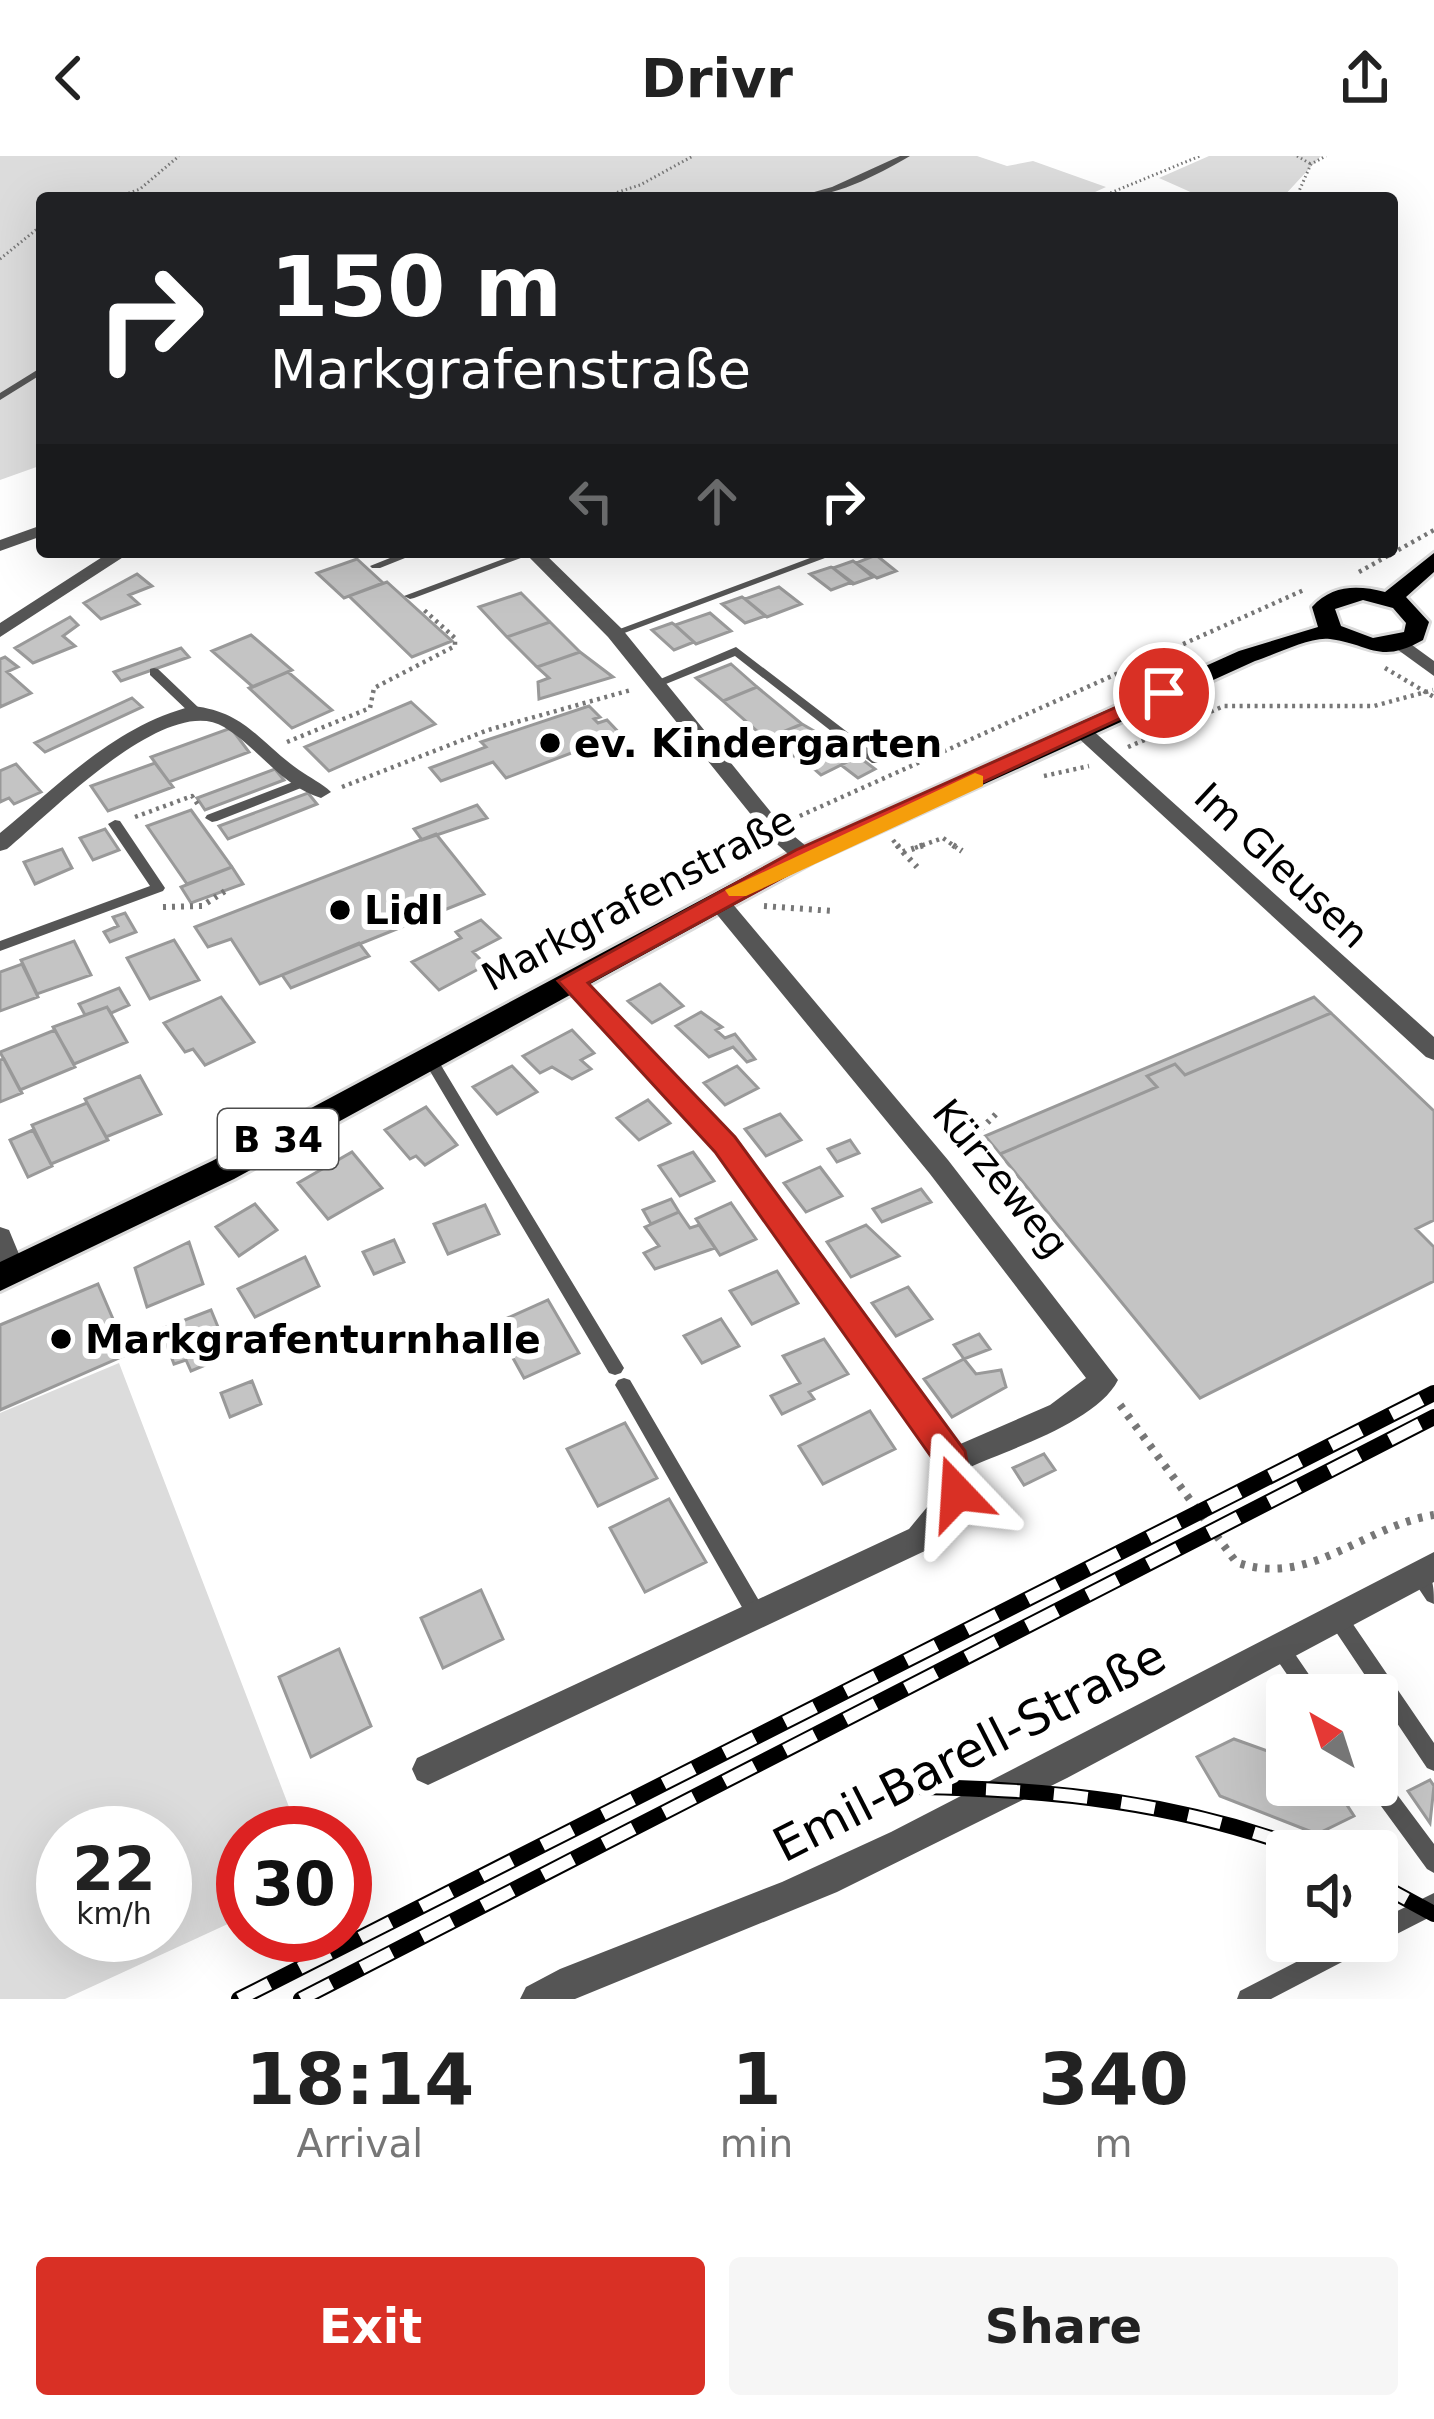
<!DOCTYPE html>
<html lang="en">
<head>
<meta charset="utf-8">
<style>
	body { margin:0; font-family:"DejaVu Sans",sans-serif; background:#f6f6f6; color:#222; height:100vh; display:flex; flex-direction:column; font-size:45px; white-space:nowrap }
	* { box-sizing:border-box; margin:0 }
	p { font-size:39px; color:#767676 }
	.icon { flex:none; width:66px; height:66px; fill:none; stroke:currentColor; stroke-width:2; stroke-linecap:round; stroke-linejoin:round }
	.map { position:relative; height:1843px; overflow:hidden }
	.details { display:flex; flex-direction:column; background:#fff; flex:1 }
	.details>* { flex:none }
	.banner { position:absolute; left:36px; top:36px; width:1362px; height:366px; border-radius:12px; box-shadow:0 12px 48px #0002; background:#202124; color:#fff; overflow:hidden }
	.needle { width:78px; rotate:321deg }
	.controls { position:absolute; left:1266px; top:1518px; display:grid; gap:24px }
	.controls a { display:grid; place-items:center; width:132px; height:132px; border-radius:12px; background:#fff; box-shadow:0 12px 48px #0002; font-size:60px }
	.speed { position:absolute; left:36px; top:1650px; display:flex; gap:24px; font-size:60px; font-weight:700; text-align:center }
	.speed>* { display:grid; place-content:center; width:156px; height:156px; border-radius:50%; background:#fff; box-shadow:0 12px 48px #0002; line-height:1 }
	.speed small { font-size:30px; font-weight:400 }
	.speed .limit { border:18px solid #d22; background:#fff; color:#111 }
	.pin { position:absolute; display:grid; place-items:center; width:102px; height:102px; color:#fff; margin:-51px; border:6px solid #fff; border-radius:50%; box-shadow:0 3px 12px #0007 }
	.me { position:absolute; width:132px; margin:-66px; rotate:340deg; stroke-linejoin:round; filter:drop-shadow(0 0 9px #0008) }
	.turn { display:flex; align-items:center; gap:42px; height:252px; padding:0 36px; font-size:54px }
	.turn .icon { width:156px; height:156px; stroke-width:2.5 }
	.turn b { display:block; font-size:84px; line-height:102px }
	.lanes { display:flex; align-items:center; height:114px; padding:0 36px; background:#0003; justify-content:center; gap:60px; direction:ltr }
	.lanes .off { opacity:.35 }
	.eta { display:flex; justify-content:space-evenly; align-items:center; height:204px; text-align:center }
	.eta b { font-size:72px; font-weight:800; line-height:84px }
	.cta { display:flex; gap:24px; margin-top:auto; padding:24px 36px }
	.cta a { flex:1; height:138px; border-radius:12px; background:#d93025; color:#fff; font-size:48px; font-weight:800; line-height:138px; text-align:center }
	.cta a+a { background:#f6f6f6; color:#222 }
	header { display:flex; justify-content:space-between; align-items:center; height:156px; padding:0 36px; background:#fff; font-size:54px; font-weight:800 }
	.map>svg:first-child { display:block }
	.green { fill:#dcdcdc; fill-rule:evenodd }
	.building { fill:#c4c4c4; stroke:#999; stroke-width:3 }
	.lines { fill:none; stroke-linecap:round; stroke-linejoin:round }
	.primary-casing { stroke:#dbdbdb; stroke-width:6 }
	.path-far3 { stroke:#777; stroke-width:3; stroke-dasharray:1.5 3; stroke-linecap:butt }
	.path-far2 { stroke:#777; stroke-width:4.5; stroke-dasharray:3 4.5; stroke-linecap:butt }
	.path-far1 { stroke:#777; stroke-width:6; stroke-dasharray:3 6; stroke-linecap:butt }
	.path { stroke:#777; stroke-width:8; stroke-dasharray:4.5 8; stroke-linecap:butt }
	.service { fill:#555; fill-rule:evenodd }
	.minor { fill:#555; fill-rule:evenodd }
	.tertiary { fill:#555; fill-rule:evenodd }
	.primary { fill:#000; fill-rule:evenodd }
	.rail-casing { stroke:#000; stroke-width:16 }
	.rail { stroke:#fff; stroke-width:12; stroke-dasharray:34; stroke-linecap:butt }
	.route { fill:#d93025; stroke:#8d1f18; stroke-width:3 }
	.slow { fill:#f59e0b }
	.poi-dot { fill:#000; stroke:#fff; stroke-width:4.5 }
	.labels { text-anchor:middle; stroke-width:12; stroke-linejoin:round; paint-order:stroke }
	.shield { fill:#fff; stroke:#4c4c4c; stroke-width:3 }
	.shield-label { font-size:36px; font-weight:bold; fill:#000 }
	.poi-label { font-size:39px; font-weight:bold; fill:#000; stroke:#fff; text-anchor:start }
	.street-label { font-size:39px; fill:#000; stroke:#fff }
	.near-street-label { font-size:48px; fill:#000; stroke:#fff }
</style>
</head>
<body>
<header><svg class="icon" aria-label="back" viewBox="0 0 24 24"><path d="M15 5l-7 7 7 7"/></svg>Drivr<svg class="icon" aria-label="share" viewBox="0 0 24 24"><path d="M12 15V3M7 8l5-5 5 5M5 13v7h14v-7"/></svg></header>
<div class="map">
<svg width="1434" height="1843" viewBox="0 0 1434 1843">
	<rect width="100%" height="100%" fill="#fff"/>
	<path class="green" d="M 0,0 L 977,0 L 1007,10 L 1033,5 L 1106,31 L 1082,42 L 42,42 L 42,309 L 0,324 Z
		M 1209,0 L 1321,0 L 1282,42 L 1204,42 L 1159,22 Z
		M 119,1207 L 299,1677 L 243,1677 L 243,1761 L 65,1843 L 0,1843 L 0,1257 ZM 165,1677 L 165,1779 L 63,1779 L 63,1677 Z"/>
	<path class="building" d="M 876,399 L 896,415 L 877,422 L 856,407 Z
		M 357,403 L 383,427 L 344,442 L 317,417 Z
		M 853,405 L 856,407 L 873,421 L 853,428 L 833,412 Z
		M 831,411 L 833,412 L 852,426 L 831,434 L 810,418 Z
		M 137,418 L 152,430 L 129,439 L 139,448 L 101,463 L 84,447 Z
		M 387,426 L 452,485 L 412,501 L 349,440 Z
		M 779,431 L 801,448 L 767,461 L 745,443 Z
		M 521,437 L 550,466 L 507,481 L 479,451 Z
		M 742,441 L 745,443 L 765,460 L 745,467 L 722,448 Z
		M 710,457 L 731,475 L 696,488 L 675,469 Z
		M 70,461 L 78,469 L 63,480 L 75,490 L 33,507 L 15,492 Z
		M 550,466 L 580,496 L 537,511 L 507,481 Z
		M 672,467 L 675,469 L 694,486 L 674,494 L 652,474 Z
		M 251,479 L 292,514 L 253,531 L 212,495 Z
		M 181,492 L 189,501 L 121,525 L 114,516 Z
		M 580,496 L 613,521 L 539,543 L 538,526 L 549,522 L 537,511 Z
		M 5,501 L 18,511 L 7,516 L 31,537 L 0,551 L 0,503 Z
		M 731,508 L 757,531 L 723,545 L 696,522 Z
		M 288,516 L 332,554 L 292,572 L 249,532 Z
		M 757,531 L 802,568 L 766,583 L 723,545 Z
		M 132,542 L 142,551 L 45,596 L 35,587 Z
		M 411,546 L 435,568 L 329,615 L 305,591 Z
		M 589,550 L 600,561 L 594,563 L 598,567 L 607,564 L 625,583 L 605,591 L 600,586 L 506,622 L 493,606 L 441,625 L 430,612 L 486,591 L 481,586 Z
		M 802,568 L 821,579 L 784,595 L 769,582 Z
		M 231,572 L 249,596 L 169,626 L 151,601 Z
		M 821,579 L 838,590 L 802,607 L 787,594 Z
		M 841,589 L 857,601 L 821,619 L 805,605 Z
		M 857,601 L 859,601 L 875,613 L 858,622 L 841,609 Z
		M 155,607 L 173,631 L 108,655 L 91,630 Z
		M 16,608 L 41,636 L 14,648 L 9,642 L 0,646 L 0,615 Z
		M 275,613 L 284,624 L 205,654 L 197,642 Z
		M 308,637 L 317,648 L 228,683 L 219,670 Z
		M 477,649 L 487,662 L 422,684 L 414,673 Z
		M 191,654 L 232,711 L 187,728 L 147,670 Z
		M 105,673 L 119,694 L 93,704 L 80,682 Z
		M 436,678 L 484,738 L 260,828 L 231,783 L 208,791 L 195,771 Z
		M 62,693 L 72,712 L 35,728 L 24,706 Z
		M 232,711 L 243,728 L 191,747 L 181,731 Z
		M 125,757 L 136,776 L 110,786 L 104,776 L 118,770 L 113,761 Z
		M 481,764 L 500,782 L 473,796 L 486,809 L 439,834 L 412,806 L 461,782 L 456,776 Z
		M 174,784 L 199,824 L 150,843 L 127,802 Z
		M 74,785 L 91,819 L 37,838 L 21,804 Z
		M 359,787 L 369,800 L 291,832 L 282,819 Z
		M 22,808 L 38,841 L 0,855 L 0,816 Z
		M 660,828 L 683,850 L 652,867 L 628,845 Z
		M 119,832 L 129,849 L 111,857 L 107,851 L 85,859 L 79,848 Z
		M 221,841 L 254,886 L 205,909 L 193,893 L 185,896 L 164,867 Z
		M 1314,841 L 1331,857 L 1185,919 L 1175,908 L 1147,920 L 1157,931 L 1000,998 L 985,980 Z
		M 107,851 L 127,886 L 74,908 L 53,871 Z
		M 701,856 L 722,871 L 716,874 L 725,882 L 735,878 L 755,903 L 747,906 L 733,891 L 709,901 L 676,870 Z
		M 1331,857 L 1434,955 L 1434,1064 L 1416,1073 L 1434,1091 L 1434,1125 L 1200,1242 L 1000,998 L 1157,931 L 1147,920 L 1175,908 L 1185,919 Z
		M 55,874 L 75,911 L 20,934 L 0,896 Z
		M 572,874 L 594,897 L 581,904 L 591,913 L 572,923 L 552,911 L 540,917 L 523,900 Z
		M 4,903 L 22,937 L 0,946 L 0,904 Z
		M 512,910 L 537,936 L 497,958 L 473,931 Z
		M 737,910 L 758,932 L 725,949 L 704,927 Z
		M 140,920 L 161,958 L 106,981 L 85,943 Z
		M 648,944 L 670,967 L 639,984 L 617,962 Z
		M 87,947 L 108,984 L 51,1008 L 32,969 Z
		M 426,951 L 457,989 L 425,1009 L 416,1000 L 410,1003 L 385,974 Z
		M 780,958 L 801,984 L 766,1000 L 745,973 Z
		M 33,974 L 52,1010 L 28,1021 L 10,984 Z
		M 850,984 L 859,997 L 837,1006 L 828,993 Z
		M 352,996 L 382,1032 L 328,1063 L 298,1027 Z
		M 693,996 L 714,1025 L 680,1040 L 659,1010 Z
		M 820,1011 L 842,1040 L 806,1056 L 784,1027 Z
		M 921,1033 L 931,1046 L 882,1066 L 873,1053 Z
		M 671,1043 L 679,1056 L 651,1068 L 643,1054 Z
		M 731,1047 L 756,1083 L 720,1099 L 696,1063 Z
		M 255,1048 L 277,1074 L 239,1100 L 216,1071 Z
		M 485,1049 L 499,1078 L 448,1098 L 434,1068 Z
		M 679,1056 L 690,1072 L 699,1069 L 715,1092 L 655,1113 L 644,1097 L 659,1090 L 645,1071 Z
		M 866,1069 L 899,1100 L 851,1121 L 827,1086 Z
		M 394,1084 L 404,1106 L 374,1118 L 363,1096 Z
		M 189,1086 L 203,1128 L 147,1151 L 135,1112 Z
		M 305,1101 L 319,1130 L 255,1161 L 238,1133 Z
		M 777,1115 L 798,1147 L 752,1168 L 730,1135 Z
		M 98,1128 L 128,1198 L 0,1254 L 0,1169 Z
		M 908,1131 L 932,1163 L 896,1180 L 872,1147 Z
		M 548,1144 L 579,1197 L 524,1222 L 494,1168 Z
		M 211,1154 L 225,1188 L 216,1192 L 220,1203 L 191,1215 L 186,1204 L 174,1208 L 161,1173 Z
		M 721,1163 L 739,1190 L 702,1207 L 684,1180 Z
		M 979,1178 L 990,1193 L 964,1203 L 954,1189 Z
		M 824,1183 L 848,1218 L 809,1236 L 814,1243 L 782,1258 L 771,1240 L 800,1227 L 783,1200 Z
		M 964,1203 L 976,1218 L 1001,1214 L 1006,1231 L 952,1261 L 924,1223 Z
		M 252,1225 L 261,1248 L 230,1261 L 221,1237 Z
		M 870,1255 L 895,1293 L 823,1328 L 799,1290 Z
		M 625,1267 L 657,1322 L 598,1350 L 567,1293 Z
		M 1044,1298 L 1055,1314 L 1024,1329 L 1013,1312 Z
		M 669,1343 L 706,1406 L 645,1436 L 610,1372 Z
		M 481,1434 L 503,1483 L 443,1512 L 421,1462 Z
		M 339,1493 L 371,1570 L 311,1601 L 279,1521 Z
		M 1234,1583 L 1287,1602 L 1287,1629 L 1334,1629 L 1354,1660 L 1317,1678 L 1220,1640 L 1197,1601 Z
		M 1430,1624 L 1434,1630 L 1430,1667 L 1408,1635 Z"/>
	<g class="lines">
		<g class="primary-casing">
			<path id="primary" d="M 1434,397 L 1434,416 L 1406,441 L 1429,466 L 1423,484 C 1379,509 1370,488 1330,483 C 1310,480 1275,499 1255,505 L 813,706 L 234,1023 L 0,1135 L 0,1106 L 212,1005 L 795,694 L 1239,495 L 1318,471 L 1312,451 C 1332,429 1357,429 1385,436 ZM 1363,444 L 1393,452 L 1406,467 L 1404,476 L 1373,482 L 1341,470 L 1335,453 Z"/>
		</g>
		<path class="path-far3" d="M 1297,0 L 1311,8
			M 116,42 L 140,33 L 179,0
			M 600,42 L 640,29 L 693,0
			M 1098,42 L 1200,0
			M 1296,42 L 1311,8 L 1326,0
			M 0,103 L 42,69"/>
		<path class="path-far2" d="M 1359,416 L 1434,374
			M 1385,512 L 1434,541
			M 287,586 L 370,552 L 374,532 L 455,490 L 455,482 L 424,454
			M 1128,591 L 1224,550 L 1374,550 L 1433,534
			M 1044,620 L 1089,610
			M 342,631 L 488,574 L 631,534
			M 135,661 L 192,640 L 198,649
			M 793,663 L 1306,433
			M 893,684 L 899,692
			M 915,692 L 943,682 L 957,692"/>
		<path class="path-far1" d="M 897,689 L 903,696 L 924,689
			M 953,689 L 962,695
			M 903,696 L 917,711
			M 764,750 L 833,755
			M 163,751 L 202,750 L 225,735
			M 964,1000 L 983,991 L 974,980 L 998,956"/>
		<path class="path" d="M 1120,1249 L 1236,1406 C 1309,1433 1363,1370 1434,1359"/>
		<path class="service" d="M 900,0 L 910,0 C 876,20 833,42 793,42 L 832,31 Z
			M 42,211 L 42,218 L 0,244 L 0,237 Z
			M 405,396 L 420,396 L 380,412 L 372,412 L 370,410 Z
			M 522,396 L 537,396 L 414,442 L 410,443 L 404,440 Z
			M 826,396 L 841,396 L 619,479 L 611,479 L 609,477 Z
			M 736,491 L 880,601 L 880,607 L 872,607 L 735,500 L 661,530 L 653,530 L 651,527 Z
			M 154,512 L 158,513 L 200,553 L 200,559 L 192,559 L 150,519 L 150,513 Z
			M 301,623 L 306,624 L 306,630 L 217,665 L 212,666 L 205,662 L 207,659 Z
			M 115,664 L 120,665 L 163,729 L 165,732 L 163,735 L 0,795 L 0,785 L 150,730 L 108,668 Z
			M 428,895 L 433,896 L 621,1207 L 624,1212 L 621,1217 L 615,1219 L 609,1217 L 421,900 Z
			M 624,1222 L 630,1224 L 765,1455 L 768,1461 L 765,1467 L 758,1470 L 751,1467 L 618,1234 L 615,1229 L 618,1224 Z
			M 1418,1409 C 1434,1416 1434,1432 1434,1448 L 1427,1445 L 1409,1418 L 1411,1412 Z
			M 1337,1452 L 1344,1455 L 1434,1587 L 1434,1615 L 1427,1612 L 1330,1467 L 1327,1461 L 1330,1455 Z
			M 1279,1483 L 1286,1485 L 1323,1539 L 1301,1539 L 1269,1492 L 1272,1485 Z
			M 1377,1618 L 1384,1621 L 1434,1688 L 1434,1717 L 1427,1713 L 1370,1635 L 1367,1629 L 1377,1629 Z
			M 1434,1737 L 1434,1759 L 1385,1784 L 1377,1787 L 1373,1785 L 1377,1785 L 1377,1765 Z
			M 1337,1785 L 1370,1785 L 1367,1793 L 1271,1843 L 1237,1843 L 1240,1835 Z"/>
		<path class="minor" d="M 42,369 L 42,380 L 0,395 L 0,384 Z
			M 110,396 L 131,396 L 0,481 L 0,467 Z
			M 524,396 L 543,396 L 622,473 L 783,671 L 812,695 L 815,700 L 812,705 L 796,705 L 769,681 L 608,481 Z
			M 193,550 C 246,556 259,586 299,614 C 310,622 322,627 331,636 L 321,642 C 280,629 259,592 224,571 C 167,536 51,657 7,693 L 0,695 L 0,677 C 60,628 116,569 193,550 Z
			M 1082,569 L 1089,571 L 1434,881 L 1434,904 L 1426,901 L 1075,579 L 1072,575 Z
			M 718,738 L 726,740 L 948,1004 L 1118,1224 C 1097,1266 1010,1293 968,1312 C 973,1351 953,1364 929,1393 L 428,1629 L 417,1624 L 412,1613 L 417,1602 L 909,1373 L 942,1333 L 939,1309 L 716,996 L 563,831 L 560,825 L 563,819 L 579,819 L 734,982 L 958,1289 L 1050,1249 L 1086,1222 L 930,1018 L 710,750 L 707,745 L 710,740 Z
			M 0,1071 L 9,1074 L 26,1115 L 22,1123 L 13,1126 L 4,1123 L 0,1115 Z
			M 1434,1396 L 1434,1426 L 1067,1622 L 837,1736 L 575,1843 L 520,1843 L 526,1831 L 560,1813 L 782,1726 L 891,1676 Z"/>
		<path class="tertiary" d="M 1401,481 L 1434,505 L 1434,520 L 1394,491 L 1392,487 Z"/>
		<use href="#primary" class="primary"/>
		<g class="rail-casing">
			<path id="rail" d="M 918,1631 C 1053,1633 1181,1647 1308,1695
				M 1377,1727 L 1434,1758
				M 239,1843 L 1434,1237
				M 301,1843 L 1434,1261"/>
		</g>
		<use href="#rail" class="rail"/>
	</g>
	<path class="route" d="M 1157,533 L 1175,537 L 813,705 L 588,827 L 735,981 L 965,1295 L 973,1337 L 968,1348 L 957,1352 L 945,1348 L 937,1309 L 715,996 L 558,825 L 796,694 Z"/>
	<path class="slow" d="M 975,617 L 983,620 L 983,630 L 746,740 L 729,740 L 725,734 Z"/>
	<g class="poi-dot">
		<circle cx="550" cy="587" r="12"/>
		<circle cx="340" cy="754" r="12"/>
		<circle cx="61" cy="1183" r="12"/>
	</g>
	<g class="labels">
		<rect class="shield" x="218" y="953" width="120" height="60" rx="9"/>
		<g class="shield-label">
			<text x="278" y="996">B 34</text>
		</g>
		<g class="poi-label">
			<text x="574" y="601">ev. Kindergarten</text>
			<text x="364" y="768">Lidl</text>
			<text x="85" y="1197">Markgrafenturnhalle</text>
		</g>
		<g class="street-label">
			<text transform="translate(1282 709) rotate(43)" y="14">Im Gleusen</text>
			<text transform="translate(638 742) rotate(-28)" y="14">Markgrafenstraße</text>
			<text transform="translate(1001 1022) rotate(51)" y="14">Kürzeweg</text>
		</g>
		<g class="near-street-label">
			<text transform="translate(969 1594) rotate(-27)" y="17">Emil-Barell-Straße</text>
		</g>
	</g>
</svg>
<div class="controls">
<a><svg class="needle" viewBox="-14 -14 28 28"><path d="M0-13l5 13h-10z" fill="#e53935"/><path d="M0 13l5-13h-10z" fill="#767676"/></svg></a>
<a><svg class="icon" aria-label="sound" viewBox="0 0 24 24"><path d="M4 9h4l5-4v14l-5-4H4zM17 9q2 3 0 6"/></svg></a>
</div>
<div class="speed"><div>22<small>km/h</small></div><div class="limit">30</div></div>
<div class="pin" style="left:1164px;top:537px;background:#d93025"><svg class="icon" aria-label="arrive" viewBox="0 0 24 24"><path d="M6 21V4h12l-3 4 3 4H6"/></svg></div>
<svg class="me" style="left:957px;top:1337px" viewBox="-20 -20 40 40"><path d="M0-17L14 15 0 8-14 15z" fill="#d93025" stroke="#fff" stroke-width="4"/></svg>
<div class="banner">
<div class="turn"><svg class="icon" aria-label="right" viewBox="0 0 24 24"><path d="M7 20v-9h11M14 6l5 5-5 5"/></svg><div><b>150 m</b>Markgrafenstraße</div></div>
<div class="lanes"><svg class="icon off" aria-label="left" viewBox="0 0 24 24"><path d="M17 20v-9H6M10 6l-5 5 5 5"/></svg><svg class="icon off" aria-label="ahead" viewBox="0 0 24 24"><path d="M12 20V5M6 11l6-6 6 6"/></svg><svg class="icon" aria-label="right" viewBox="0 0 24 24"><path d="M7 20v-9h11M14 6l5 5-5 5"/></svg></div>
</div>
</div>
<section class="details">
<div class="eta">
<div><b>18:14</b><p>Arrival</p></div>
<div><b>1</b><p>min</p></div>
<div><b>340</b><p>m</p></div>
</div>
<div class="cta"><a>Exit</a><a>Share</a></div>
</section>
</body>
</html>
